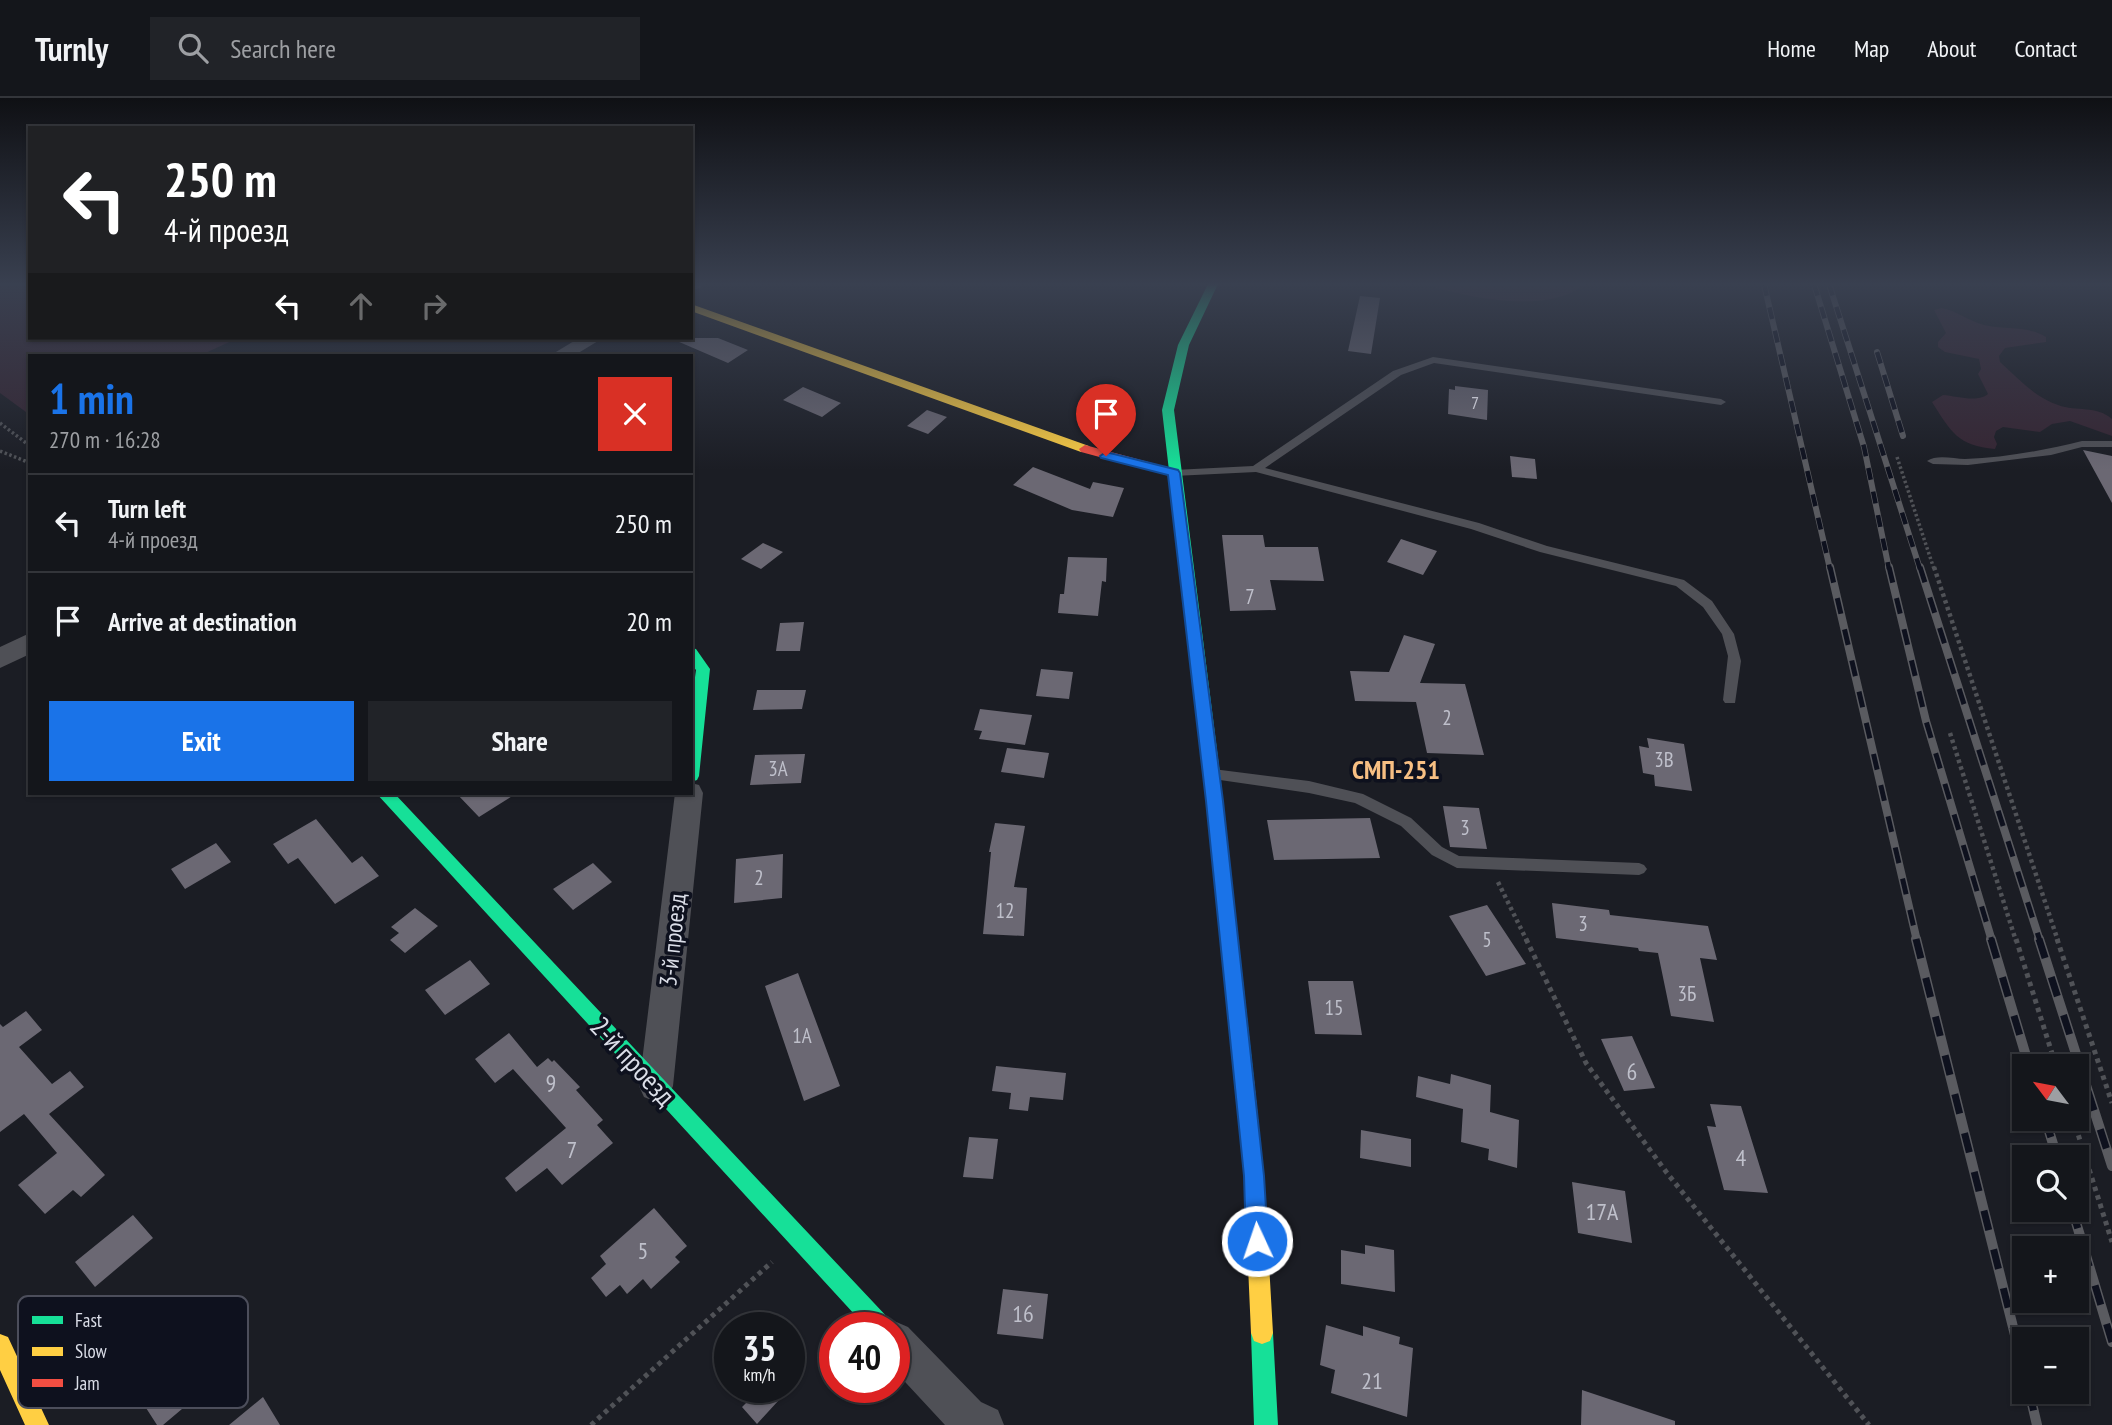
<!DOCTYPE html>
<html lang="en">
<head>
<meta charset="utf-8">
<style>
	body { margin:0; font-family:"PT Sans Narrow",sans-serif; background:#212328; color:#f1f3f6; height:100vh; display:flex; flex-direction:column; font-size:26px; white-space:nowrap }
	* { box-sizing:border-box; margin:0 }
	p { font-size:23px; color:#9d9fa3 }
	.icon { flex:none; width:38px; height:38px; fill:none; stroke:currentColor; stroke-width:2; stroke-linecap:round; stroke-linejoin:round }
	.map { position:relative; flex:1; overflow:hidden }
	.details { position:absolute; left:28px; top:256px; width:665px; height:441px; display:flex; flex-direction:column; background:#14161b; border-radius:0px; box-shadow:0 2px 5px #0004,0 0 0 2px #33353a }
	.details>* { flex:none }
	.hud { position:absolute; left:28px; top:28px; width:665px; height:214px; border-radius:0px; box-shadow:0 2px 5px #0004,0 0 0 2px #33353a; background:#202124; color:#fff; overflow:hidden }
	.needle { width:46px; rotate:302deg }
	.fabs { position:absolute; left:2012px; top:956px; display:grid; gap:14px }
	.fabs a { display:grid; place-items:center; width:77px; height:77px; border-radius:0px; background:#14161b; box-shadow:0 2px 5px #0004,0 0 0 2px #33353a; font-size:35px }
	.speed { position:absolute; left:714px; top:1214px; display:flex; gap:14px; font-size:35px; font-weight:700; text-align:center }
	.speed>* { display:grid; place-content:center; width:91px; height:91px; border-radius:50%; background:#14161b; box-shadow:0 2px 5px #0004,0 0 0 2px #33353a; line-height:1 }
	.speed small { font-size:18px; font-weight:400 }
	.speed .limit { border:10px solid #d22; background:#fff; color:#111 }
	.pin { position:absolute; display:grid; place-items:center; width:60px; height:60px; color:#fff; margin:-72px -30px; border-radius:50% 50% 50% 0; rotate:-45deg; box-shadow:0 0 7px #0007 }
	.pin .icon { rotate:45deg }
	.me { position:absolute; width:77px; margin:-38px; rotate:357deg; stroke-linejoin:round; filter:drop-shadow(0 0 5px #0008) }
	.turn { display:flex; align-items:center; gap:24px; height:147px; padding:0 21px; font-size:32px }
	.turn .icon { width:91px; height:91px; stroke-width:2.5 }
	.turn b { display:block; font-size:49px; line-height:60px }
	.lanes { display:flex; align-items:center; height:66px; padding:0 21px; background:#0003; justify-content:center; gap:35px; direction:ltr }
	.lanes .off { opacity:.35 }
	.round { display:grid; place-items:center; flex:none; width:74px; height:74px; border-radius:0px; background:#212328 }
	.summary { display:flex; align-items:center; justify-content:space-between; height:119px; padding:0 21px }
	h1 { font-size:42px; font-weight:700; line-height:52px; color:#1a73e8 }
	.button { display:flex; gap:14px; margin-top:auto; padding:14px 21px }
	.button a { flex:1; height:80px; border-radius:0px; background:#1a73e8; color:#fff; font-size:28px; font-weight:700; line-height:80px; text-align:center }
	.button a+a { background:#212328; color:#f1f3f6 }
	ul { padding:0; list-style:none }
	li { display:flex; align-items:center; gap:21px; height:98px; padding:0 21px; border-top:2px solid #33353a }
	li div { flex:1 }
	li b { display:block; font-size:26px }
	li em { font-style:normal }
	header { display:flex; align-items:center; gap:42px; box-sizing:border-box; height:98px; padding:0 35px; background:#14161b; border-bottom:2px solid #33353a }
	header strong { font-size:33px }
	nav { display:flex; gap:38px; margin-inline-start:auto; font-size:24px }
	.search { width:490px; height:63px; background:#212328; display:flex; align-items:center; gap:18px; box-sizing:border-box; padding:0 24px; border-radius:0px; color:#9d9fa3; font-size:26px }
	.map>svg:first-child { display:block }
	.green { fill:#352532 }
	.building { fill:#6b6873 }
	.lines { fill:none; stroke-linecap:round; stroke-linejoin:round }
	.path-far2 { stroke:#505257; stroke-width:3.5; stroke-dasharray:2.5 2.5; stroke-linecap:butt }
	.path-far1 { stroke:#505257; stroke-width:4.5; stroke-dasharray:3.5 3.5; stroke-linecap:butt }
	.path { stroke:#505257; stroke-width:5; stroke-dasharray:4.5 4.5; stroke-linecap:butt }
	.lane { fill:#4f5056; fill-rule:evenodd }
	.street { fill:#4f5056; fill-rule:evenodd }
	.fast { fill:#16e098; fill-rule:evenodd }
	.slow { fill:#ffcf43; fill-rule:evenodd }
	.jam { fill:#f24e42; fill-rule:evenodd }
	.rail-far2-casing { stroke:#5a5b60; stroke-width:6 }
	.rail-far1-casing { stroke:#5a5b60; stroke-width:8 }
	.rail-casing { stroke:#5a5b60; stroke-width:10 }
	.rail-far2 { stroke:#0e111e; stroke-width:4.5; stroke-dasharray:12; stroke-linecap:butt }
	.rail-far1 { stroke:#0e111e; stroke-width:5; stroke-dasharray:16; stroke-linecap:butt }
	.rail { stroke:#0e111e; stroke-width:7; stroke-dasharray:20; stroke-linecap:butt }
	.route { fill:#1a73e8; stroke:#114b97; stroke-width:2 }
	.labels { text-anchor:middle; stroke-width:7; stroke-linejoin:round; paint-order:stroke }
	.far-number-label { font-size:18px; fill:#bfc0cb }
	.number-label { font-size:21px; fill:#bfc0cb }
	.street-label { font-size:24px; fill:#dbdee8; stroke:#0e111e }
	.near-number-label { font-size:24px; fill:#bfc0cb }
	.neighbourhood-label { font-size:26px; font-weight:bold; fill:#f7bf83; stroke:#0e111e }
	.near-street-label { font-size:28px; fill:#dbdee8; stroke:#0e111e }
	.key { fill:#0e111e; stroke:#4c4e5b; stroke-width:2 }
	.key-label { font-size:19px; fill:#dbdee8 }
</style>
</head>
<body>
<header>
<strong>Turnly</strong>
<div class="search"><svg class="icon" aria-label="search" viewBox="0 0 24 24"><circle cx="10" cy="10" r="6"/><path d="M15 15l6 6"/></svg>Search here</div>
<nav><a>Home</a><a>Map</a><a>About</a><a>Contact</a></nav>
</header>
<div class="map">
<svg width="2112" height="1327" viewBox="0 0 2112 1327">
	<rect width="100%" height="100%" fill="#1b1d24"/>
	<path class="green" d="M 0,186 L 30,186 L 30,240 L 238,240 L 201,257 L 30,257 L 30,317 L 0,295 Z
		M 1425,186 L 1585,186 C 1549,217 1466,200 1425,186 Z
		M 1942,210 C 1957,213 1969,223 1984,227 C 2005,232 2026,227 2046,239 L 2046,244 L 2005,250 L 1999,258 L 2000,264 C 2019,281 2034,299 2058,307 C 2077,314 2096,307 2112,321 L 2112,338 L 2070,323 L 2052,326 L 2040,334 L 2003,329 L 1996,333 L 1994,339 L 1997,346 L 1995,351 C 1958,348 1951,334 1932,304 L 1943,297 C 1957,298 1977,305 1988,296 L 1978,276 L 1981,271 L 1979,261 L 1945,254 L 1938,249 L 1938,244 L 1946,235 L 1934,212 Z"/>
	<path class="building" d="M 1360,198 L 1380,200 L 1371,256 L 1348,253 Z
		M 670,240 L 718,240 L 748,252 L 728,265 Z
		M 1455,288 L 1488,292 L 1487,322 L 1448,316 L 1449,291 L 1455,292 Z
		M 803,289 L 841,305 L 822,319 L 783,302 Z
		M 927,312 L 947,319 L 928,336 L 907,328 Z
		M 2083,352 L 2112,358 L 2112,405 Z
		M 1510,358 L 1535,361 L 1537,381 L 1512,379 Z
		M 1033,369 L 1090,391 L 1093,384 L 1124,390 L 1113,419 L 1072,412 L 1013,387 Z
		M 1222,437 L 1263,437 L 1265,449 L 1318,449 L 1324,483 L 1270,482 L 1276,512 L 1230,513 Z
		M 1401,441 L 1437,453 L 1423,477 L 1387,464 Z
		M 763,445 L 783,454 L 761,471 L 741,461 Z
		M 1068,459 L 1107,460 L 1106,484 L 1102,483 L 1098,518 L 1058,515 L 1060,496 L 1064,496 Z
		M 804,524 L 800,553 L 776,553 L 780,525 Z
		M 1404,537 L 1435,546 L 1420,585 L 1465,586 L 1484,657 L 1427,655 L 1416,604 L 1355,603 L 1350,573 L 1389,574 Z
		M 1041,571 L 1073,574 L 1069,601 L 1036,598 Z
		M 757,592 L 806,592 L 802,611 L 753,612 Z
		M 980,611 L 1032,617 L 1025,647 L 979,641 L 982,633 L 974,632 Z
		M 1647,640 L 1684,646 L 1692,693 L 1655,688 L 1654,677 L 1643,675 L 1639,648 L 1649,650 Z
		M 1007,650 L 1049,655 L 1044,680 L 1001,674 Z
		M 805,656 L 801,685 L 750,687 L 755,657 Z
		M 456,695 L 517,695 L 479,719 Z
		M 1443,708 L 1479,710 L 1487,751 L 1450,749 Z
		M 1370,720 L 1380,760 L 1274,762 L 1267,722 Z
		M 316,721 L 352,765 L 362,758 L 379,778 L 335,806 L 298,760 L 288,766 L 273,746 Z
		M 995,725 L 1025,728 L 1014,789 L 1027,790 L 1024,838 L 983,836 L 991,754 L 989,754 Z
		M 216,745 L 231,764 L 185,791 L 171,771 Z
		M 783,756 L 782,800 L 734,805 L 736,761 Z
		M 593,765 L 612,784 L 573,812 L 553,791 Z
		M 1552,805 L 1609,812 L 1610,817 L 1708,828 L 1717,862 L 1700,860 L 1714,924 L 1671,918 L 1658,855 L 1639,853 L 1638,850 L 1556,840 Z
		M 1487,807 L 1526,866 L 1486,878 L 1449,818 Z
		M 415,810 L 438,828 L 405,855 L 390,842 L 399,835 L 391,829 Z
		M 470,862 L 490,886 L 445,917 L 425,892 Z
		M 798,875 L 840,988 L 804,1003 L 765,888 Z
		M 1308,883 L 1353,883 L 1362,937 L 1315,936 Z
		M 26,913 L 42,932 L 19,949 L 52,986 L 70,973 L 84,989 L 49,1016 L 105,1077 L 81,1099 L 73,1092 L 45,1116 L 18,1087 L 57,1055 L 24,1016 L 0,1034 L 0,926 L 3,929 Z
		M 509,935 L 537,969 L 548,960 L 552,964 L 554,962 L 580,989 L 576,992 L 603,1022 L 597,1027 L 613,1045 L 562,1087 L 547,1070 L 516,1094 L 505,1080 L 566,1030 L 513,971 L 495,985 L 475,961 Z
		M 1632,938 L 1655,990 L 1624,993 L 1601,941 Z
		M 996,968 L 1066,975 L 1063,1002 L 1030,999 L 1028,1013 L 1009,1011 L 1011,995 L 992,993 Z
		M 1451,976 L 1491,987 L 1490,1014 L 1519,1022 L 1517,1070 L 1488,1062 L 1489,1051 L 1461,1044 L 1463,1011 L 1416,999 L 1418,978 L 1450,986 Z
		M 1710,1006 L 1741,1008 L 1768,1095 L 1724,1092 L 1707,1028 L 1716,1029 Z
		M 1361,1032 L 1411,1041 L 1411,1069 L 1360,1060 Z
		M 969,1039 L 998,1041 L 993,1081 L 963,1079 Z
		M 1572,1084 L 1625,1093 L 1632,1145 L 1578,1135 Z
		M 654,1110 L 687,1148 L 675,1159 L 680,1164 L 651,1191 L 643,1181 L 627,1196 L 620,1187 L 606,1199 L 591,1180 L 606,1166 L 600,1158 Z
		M 133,1117 L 153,1140 L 95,1189 L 75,1164 Z
		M 1365,1147 L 1394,1152 L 1395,1194 L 1341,1186 L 1341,1152 L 1365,1156 Z
		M 1003,1191 L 1048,1196 L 1043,1241 L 997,1236 Z
		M 1326,1227 L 1363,1238 L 1363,1228 L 1400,1239 L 1399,1246 L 1413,1250 L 1407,1319 L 1331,1295 L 1335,1272 L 1320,1267 Z
		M 193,1253 L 214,1284 L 163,1327 L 157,1327 L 139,1299 Z
		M 738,1290 L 790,1290 L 757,1326 L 742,1309 L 749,1302 Z
		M 1582,1292 L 1675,1323 L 1675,1327 L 1581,1327 Z
		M 263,1299 L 280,1327 L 229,1327 Z"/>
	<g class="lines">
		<path class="path-far2" d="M 0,325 L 30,348
			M 0,353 L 30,365
			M 1897,359 L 1934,471"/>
		<path class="path-far1" d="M 1934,469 L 2058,843
			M 1950,635 L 2016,843
			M 1498,784 L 1527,843"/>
		<path class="path" d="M 1526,841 L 1586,965 L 1667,1075 L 1869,1327
			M 2016,841 L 2056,968
			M 2057,841 L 2112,1005
			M 2073,1020 L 2112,1144
			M 591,1327 L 772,1164"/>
		<path class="lane" d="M 1433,259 L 1721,301 L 1726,304 L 1721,307 L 1434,265 L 1401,277 L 1265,370 L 1479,425 L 1547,448 L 1684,482 L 1712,503 L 1734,536 L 1741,563 L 1735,605 L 1725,605 L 1723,602 L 1728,558 L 1722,536 L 1703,509 L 1676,488 L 1540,454 L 1471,431 L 1256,374 L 1174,378 L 1168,375 L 1174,372 L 1253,368 L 1393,273 Z
			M 2082,343 L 2112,343 L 2112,349 L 2082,349 L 2051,357 L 1968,367 L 1933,366 L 1927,363 C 1937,356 1954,361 1965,361 C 2004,360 2045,352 2082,343 Z
			M 1213,671 L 1309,683 L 1363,696 L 1411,720 L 1442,749 L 1459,758 L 1639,765 L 1644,767 L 1647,771 L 1644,775 L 1639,777 L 1457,770 L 1432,757 L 1401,728 L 1355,705 L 1309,695 L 1213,681 L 1208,680 L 1206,676 L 1208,672 Z"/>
		<path class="street" d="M 691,186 L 703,186 L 701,190 L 691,192 Z
			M 579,240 L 603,240 L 575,257 L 551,257 Z
			M 30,535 L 30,556 L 0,570 L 0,549 Z
			M 691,685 L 699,687 L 703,695 L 673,988 L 668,999 L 656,1004 L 644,999 L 639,988 L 675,695 L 691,695 Z
			M 894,1223 L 908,1229 L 981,1304 L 998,1312 L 1004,1327 L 945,1327 L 894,1272 L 894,1230 L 880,1230 Z"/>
		<path class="fast" d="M 1208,186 L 1218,186 L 1189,247 L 1174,312 L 1220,676 L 1254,982 L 1251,988 L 1244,991 L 1237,988 L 1234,982 L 1204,676 L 1162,312 L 1178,247 Z
			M 691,550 L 696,551 L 710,571 L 699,678 L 697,682 L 691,684 L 691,608 L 696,572 L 691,566 Z
			M 376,695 L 394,695 L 890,1222 L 893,1230 L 867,1230 Z
			M 1262,1224 L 1270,1227 L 1273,1235 L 1278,1327 L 1254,1327 L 1251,1235 L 1254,1227 Z"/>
		<path class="slow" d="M 691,206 L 1089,348 L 1091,351 L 1089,354 L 1081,354 L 691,213 Z
			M 1244,973 L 1251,976 L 1254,982 L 1264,1078 L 1273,1235 L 1270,1243 L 1262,1246 L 1254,1243 L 1251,1235 L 1244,1078 L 1234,982 L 1237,976 Z
			M 0,1236 L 8,1239 L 49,1327 L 25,1327 L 0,1272 Z"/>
		<path class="jam" d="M 1085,347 L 1178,372 L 1180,375 L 1174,379 L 1081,354 L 1079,351 Z"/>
		<g class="rail-far2-casing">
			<path id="rail-far2" d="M 1764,186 L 1830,471
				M 1814,186 L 1864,349 L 1889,471
				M 1829,186 L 1920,471
				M 1877,254 L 1903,338"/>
		</g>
		<g class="rail-far1-casing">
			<path id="rail-far1" d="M 1830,469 L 1917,843
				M 1889,469 L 1926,623 L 1992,843
				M 1920,469 L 2040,843"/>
		</g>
		<g class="rail-casing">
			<path id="rail" d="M 1916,841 L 2025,1277
				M 1991,841 L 2029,968
				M 2039,841 L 2112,1068
				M 2045,1020 L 2057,1059
				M 2072,1111 L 2112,1244
				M 2029,1293 L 2037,1327"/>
		</g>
		<use href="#rail-far2" class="rail-far2"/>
		<use href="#rail-far1" class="rail-far1"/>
		<use href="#rail" class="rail"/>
	</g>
	<linearGradient id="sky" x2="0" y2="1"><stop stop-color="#0f1014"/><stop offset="0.5" stop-color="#394050"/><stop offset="1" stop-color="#394050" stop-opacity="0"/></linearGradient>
	<rect width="2112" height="372" fill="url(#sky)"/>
	<path class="route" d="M 1106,354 L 1178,372 L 1180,375 L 1223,703 L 1264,1078 L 1268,1143 L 1265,1151 L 1257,1154 L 1249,1151 L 1246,1143 L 1244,1078 L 1206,703 L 1168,377 L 1101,360 L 1100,358 Z"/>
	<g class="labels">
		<g class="far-number-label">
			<text x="1475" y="311">7</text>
		</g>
		<g class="number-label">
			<text x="1250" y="506">7</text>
			<text x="1447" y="627">2</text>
			<text x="1664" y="669">3В</text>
			<text x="778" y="678">3А</text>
			<text x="1465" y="737">3</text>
			<text x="759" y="787">2</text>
			<text x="1005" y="820">12</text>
			<text x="1583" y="833">3</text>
			<text x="1487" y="849">5</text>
			<text x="1687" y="903">3Б</text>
			<text x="1334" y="917">15</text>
			<text x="802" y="945">1А</text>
		</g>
		<g class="street-label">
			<text transform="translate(673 842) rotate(-84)" y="8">3-й проезд</text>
		</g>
		<g class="near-number-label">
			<text x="1632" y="982">6</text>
			<text x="551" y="993">9</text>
			<text x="572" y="1060">7</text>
			<text x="1741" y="1068">4</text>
			<text x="1602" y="1122">17А</text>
			<text x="643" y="1161">5</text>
			<text x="1023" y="1224">16</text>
			<text x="1372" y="1291">21</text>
		</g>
		<g class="neighbourhood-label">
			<text x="1396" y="681">СМП-251</text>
		</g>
		<g class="near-street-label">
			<text transform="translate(633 963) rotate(47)" y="10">2-й проезд</text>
		</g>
	</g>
	<rect x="18" y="1198" width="230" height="112" rx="10" class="key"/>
	<rect x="32" y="1218" width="31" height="8" fill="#16e098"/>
	<rect x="32" y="1249" width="31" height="9" fill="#ffcf43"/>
	<rect x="32" y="1281" width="31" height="8" fill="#f24e42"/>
	<g class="key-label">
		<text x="75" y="1229">Fast</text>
		<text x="75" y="1260">Slow</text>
		<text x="75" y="1292">Jam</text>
	</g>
</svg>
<div class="fabs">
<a><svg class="needle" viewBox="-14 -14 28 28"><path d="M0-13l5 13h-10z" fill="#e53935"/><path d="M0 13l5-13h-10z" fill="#9d9fa3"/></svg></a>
<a><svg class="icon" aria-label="search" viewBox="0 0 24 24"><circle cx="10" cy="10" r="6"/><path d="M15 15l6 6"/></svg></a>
<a>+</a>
<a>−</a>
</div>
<div class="speed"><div>35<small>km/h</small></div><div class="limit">40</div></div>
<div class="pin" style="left:1106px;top:358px;background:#d93025"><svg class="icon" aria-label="arrive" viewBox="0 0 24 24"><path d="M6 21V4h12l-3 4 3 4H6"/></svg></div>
<svg class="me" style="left:1257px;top:1143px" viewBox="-20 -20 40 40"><circle r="17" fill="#1a73e8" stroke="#fff" stroke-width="3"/><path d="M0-11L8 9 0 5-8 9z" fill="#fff"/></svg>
<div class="hud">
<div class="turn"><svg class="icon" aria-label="left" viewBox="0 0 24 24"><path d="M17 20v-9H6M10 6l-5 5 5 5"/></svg><div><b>250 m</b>4-й проезд</div></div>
<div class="lanes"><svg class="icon" aria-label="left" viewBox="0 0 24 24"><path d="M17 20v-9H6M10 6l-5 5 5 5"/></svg><svg class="icon off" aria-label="ahead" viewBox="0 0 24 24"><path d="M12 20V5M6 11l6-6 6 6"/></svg><svg class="icon off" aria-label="right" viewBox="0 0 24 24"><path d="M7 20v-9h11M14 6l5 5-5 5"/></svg></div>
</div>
<section class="details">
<div class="summary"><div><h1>1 min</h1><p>270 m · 16:28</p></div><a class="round" style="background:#d93025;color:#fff"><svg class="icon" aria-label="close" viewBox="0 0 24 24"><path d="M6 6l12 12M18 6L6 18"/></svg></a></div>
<ul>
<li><svg class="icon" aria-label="left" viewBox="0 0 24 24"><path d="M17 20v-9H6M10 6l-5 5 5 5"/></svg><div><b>Turn left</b><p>4-й проезд</p></div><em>250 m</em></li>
<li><svg class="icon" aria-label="arrive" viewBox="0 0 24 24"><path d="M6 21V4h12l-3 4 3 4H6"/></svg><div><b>Arrive at destination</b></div><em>20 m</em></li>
</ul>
<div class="button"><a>Exit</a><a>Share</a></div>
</section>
</div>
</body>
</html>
